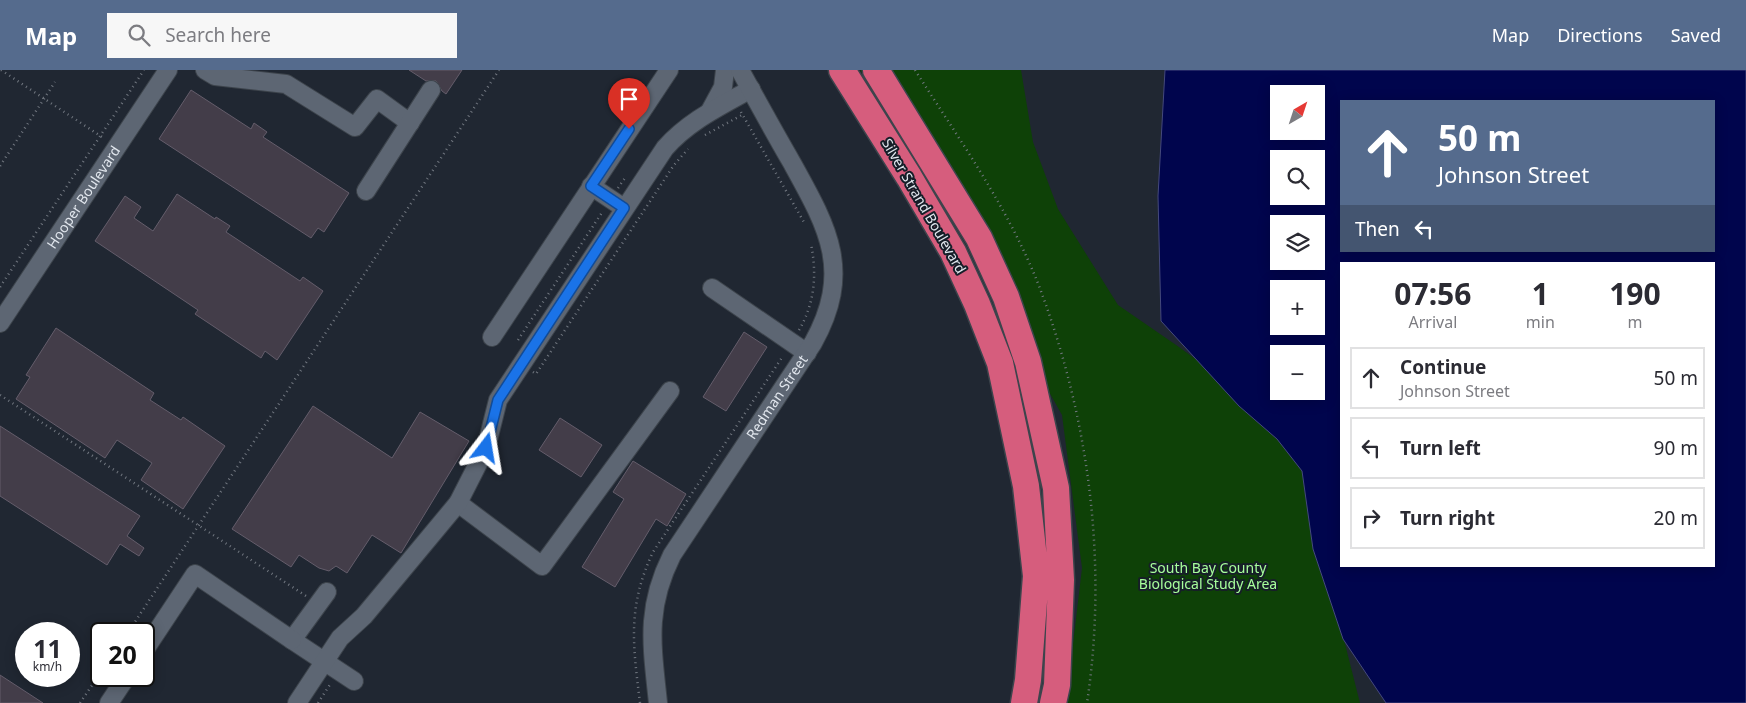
<!DOCTYPE html>
<html lang="en">
<head>
<meta charset="utf-8">
<style>
	body { margin:0; font-family:"Noto Sans",sans-serif; background:#f7f7f7; color:#2b2b33; height:100vh; display:flex; flex-direction:column; font-size:19px; white-space:nowrap }
	* { box-sizing:border-box; margin:0 }
	p { font-size:16px; color:#7c7c81 }
	.icon { flex:none; width:28px; height:28px; fill:none; stroke:currentColor; stroke-width:2; stroke-linecap:round; stroke-linejoin:round }
	.map { position:relative; flex:1; overflow:hidden }
	.sheet { position:absolute; left:1340px; top:192px; width:375px; height:305px; display:flex; flex-direction:column; background:#fff; border-radius:0px; box-shadow:0 2px 12px #0003 }
	.sheet>* { flex:none }
	.banner { position:absolute; left:1340px; top:30px; width:375px; height:152px; border-radius:0px; box-shadow:0 2px 12px #0003; background:#556b8d; color:#fff; overflow:hidden }
	.needle { width:32px; rotate:39deg }
	.fabs { position:absolute; left:1270px; top:15px; display:grid; gap:10px }
	.fabs a { display:grid; place-items:center; width:55px; height:55px; border-radius:0px; background:#fff; box-shadow:0 2px 12px #0003; font-size:25px }
	.speed { position:absolute; left:15px; top:552px; display:flex; gap:10px; font-size:25px; font-weight:700; text-align:center }
	.speed>* { display:grid; place-content:center; width:65px; height:65px; border-radius:50%; background:#fff; box-shadow:0 2px 12px #0003; line-height:1 }
	.speed small { font-size:12px; font-weight:400 }
	.speed .limit { border:2px solid #111; border-radius:8px; background:#fff; color:#111 }
	.pin { position:absolute; display:grid; place-items:center; width:42px; height:42px; color:#fff; margin:-51px -21px; border-radius:50% 50% 50% 0; rotate:-45deg; box-shadow:0 0 5px #0007 }
	.pin .icon { rotate:45deg }
	.me { position:absolute; width:55px; margin:-28px; rotate:14deg; stroke-linejoin:round; filter:drop-shadow(0 0 4px #0008) }
	.turn { display:flex; align-items:center; gap:18px; height:105px; padding:0 15px; font-size:22px }
	.turn .icon { width:65px; height:65px; stroke-width:2.5 }
	.turn b { display:block; font-size:35px; line-height:42px }
	.then { display:flex; align-items:center; height:48px; padding:0 15px; background:#0003; gap:10px; font-size:19px }
	.eta { display:flex; justify-content:space-evenly; align-items:center; height:85px; text-align:center }
	.eta b { font-size:30px; font-weight:700; line-height:35px }
	ul { padding:0; list-style:none }
	li { display:flex; align-items:center; gap:15px; height:62px; margin:0 10px 8px; padding:0 5px; border:2px solid #e1e1e2; border-radius:0px }
	li div { flex:1 }
	li b { display:block; font-size:19px }
	li em { font-style:normal }
	header { display:flex; align-items:center; gap:30px; box-sizing:border-box; height:70px; padding:0 25px; background:#556b8d; color:#fff }
	header strong { font-size:24px }
	nav { display:flex; gap:28px; margin-inline-start:auto; font-size:18px }
	.search { width:350px; height:45px; background:#f7f7f7; display:flex; align-items:center; gap:12px; box-sizing:border-box; padding:0 18px; border-radius:0px; color:#7c7c81; font-size:19px }
	.map>svg:first-child { display:block }
	.green { fill:#0e4107 }
	.water { fill:#00054d; stroke:#44497d; fill-rule:evenodd }
	.building { fill:#433d49; stroke:#645d6b }
	.lines { fill:none; stroke-linecap:round; stroke-linejoin:round }
	.minor-casing { stroke:#3d444c; stroke-width:20 }
	.highway-casing { stroke:#3d444c; stroke-width:29 }
	.path { stroke:#727881; stroke-width:2.5; stroke-dasharray:1 4; stroke-linecap:butt }
	.minor { stroke:#5d6673; stroke-width:18 }
	.highway { stroke:#d65d7d; stroke-width:26 }
	.route-casing { stroke:#114b97; stroke-width:12 }
	.route { stroke:#1a73e8; stroke-width:9 }
	.labels { text-anchor:middle; stroke-width:4; stroke-linejoin:round; paint-order:stroke }
	.street-label { font-size:14px; fill:#e2e7ee; stroke:#161e28 }
	.park-label { font-size:14px; fill:#a7fe9b; stroke:#161e28 }
</style>
</head>
<body>
<header>
<strong>Map</strong>
<div class="search"><svg class="icon" aria-label="search" viewBox="0 0 24 24"><circle cx="10" cy="10" r="6"/><path d="M15 15l6 6"/></svg>Search here</div>
<nav><a>Map</a><a>Directions</a><a>Saved</a></nav>
</header>
<div class="map">
<svg width="1746" height="633" viewBox="0 0 1746 633">
	<rect width="100%" height="100%" fill="#202732"/>
	<path class="green" d="M 860,0 L 1021,0 L 1033,72 L 1058,139 L 1118,235 L 1179,277 L 1259,336 L 1308,392 L 1341,558 L 1360,633 L 1066,633 L 1082,498 L 1062,345 L 937,122 Z"/>
	<path class="water" d="M 1165,0 L 1746,0 L 1746,633 L 1386,633 L 1343,569 L 1313,479 L 1302,401 L 1277,369 L 1239,336 L 1161,251 L 1158,126 ZM 1279,24 L 1316,24 L 1316,61 L 1279,61 ZM 1341,31 L 1714,31 L 1714,181 L 1341,181 ZM 1279,89 L 1316,89 L 1316,126 L 1279,126 ZM 1279,154 L 1316,154 L 1316,191 L 1279,191 ZM 1341,194 L 1714,194 L 1714,496 L 1341,496 ZM 1279,219 L 1316,219 L 1316,256 L 1279,256 ZM 1279,284 L 1316,284 L 1316,321 L 1279,321 Z"/>
	<path class="building" d="M 409,0 L 462,0 L 446,24 L 442,21 L 436,11 L 426,11 Z
		M 191,20 L 251,59 L 254,53 L 267,62 L 263,67 L 349,123 L 324,162 L 318,158 L 311,168 L 159,69 Z
		M 177,124 L 215,149 L 216,147 L 230,156 L 226,162 L 300,211 L 303,207 L 323,221 L 277,290 L 265,281 L 261,288 L 195,244 L 198,240 L 95,171 L 125,126 L 141,137 L 134,148 L 153,161 Z
		M 56,258 L 154,323 L 150,330 L 181,350 L 183,347 L 225,376 L 183,439 L 141,410 L 152,393 L 117,370 L 105,388 L 16,329 L 30,307 L 26,305 Z
		M 744,262 L 767,277 L 726,341 L 703,327 Z
		M 313,336 L 392,388 L 420,342 L 469,371 L 401,483 L 372,465 L 347,503 L 336,496 L 329,501 L 319,498 L 299,485 L 291,497 L 232,459 Z
		M 560,348 L 602,375 L 581,407 L 539,380 Z
		M 0,356 L 140,446 L 127,466 L 144,478 L 139,486 L 120,474 L 107,495 L 0,426 Z
		M 633,391 L 686,424 L 667,456 L 656,449 L 615,517 L 582,497 L 624,429 L 613,422 Z
		M 0,605 L 43,633 L 0,633 Z"/>
	<g class="lines">
		<g class="minor-casing">
			<g id="minor">
				<path d="M 205,0 L 215,6 L 286,14 L 355,57 L 377,29 L 410,53"/>
				<path d="M 710,41 L 723,17 L 725,0"/>
				<path d="M 591,116 L 624,138"/>
				<path d="M 366,121 L 431,20"/>
				<path d="M 712,218 L 807,283"/>
				<path id="s1" d="M 0,253 L 168,0"/>
				<path d="M 492,267 L 669,0"/>
				<path d="M 458,433 L 542,496 L 670,321"/>
				<path d="M 327,522 L 292,570 L 354,611"/>
				<path d="M 144,581 L 195,504 L 292,570"/>
				<path d="M 109,633 L 127,606"/>
				<path d="M 297,633 L 340,568 L 364,546 L 458,433 L 486,378 L 498,330 L 665,78 C 689,51 719,37 751,19"/>
				<path id="s2" d="M 658,633 C 652,575 645,539 672,485 L 813,273 C 853,201 828,158 792,93 C 774,62 757,31 740,0"/>
			</g>
		</g>
		<g class="highway-casing">
			<path id="highway" d="M 842,0 L 909,107 L 953,182 L 977,234 L 1000,293 L 1026,416 L 1036,506 L 1028,610 L 1024,633
				M 876,0 L 979,168 L 1006,227 L 1028,292 L 1056,418 L 1061,510 L 1057,615 L 1053,633"/>
		</g>
		<path class="path" d="M 1,0 L 105,69
			M 915,0 C 959,69 1009,139 1039,216 C 1089,348 1108,493 1087,633
			M 741,42 L 805,154
			M 705,65 L 742,45
			M 0,96 L 55,12
			M 618,118 L 625,108
			M 0,217 L 144,0
			M 799,260 C 815,233 817,204 811,174
			M 518,270 L 603,141
			M 533,302 L 536,304 L 674,95 L 688,79
			M 0,325 L 306,526
			M 127,564 L 499,0
			M 80,633 L 101,602
			M 318,633 L 331,613
			M 640,633 C 633,575 627,537 653,482 L 783,286"/>
		<use href="#minor" class="minor"/>
		<use href="#highway" class="highway"/>
	</g>
	<g class="lines">
		<g class="route-casing">
			<path id="route" d="M 486,378 L 498,330 L 624,138 L 591,116 L 629,59"/>
		</g>
		<use href="#route" class="route"/>
	</g>
	<g class="labels">
		<g class="street-label">
			<text dy="5" stroke="none"><textPath href="#s1" startOffset="151">Hooper Boulevard</textPath></text>
			<text transform="translate(924 136) rotate(60)" y="5">Silver Strand Boulevard</text>
			<text dy="5" stroke="none"><textPath href="#s2" startOffset="341">Redman Street</textPath></text>
		</g>
		<g class="park-label">
			<text x="1208" y="503">South Bay County<tspan x="1208" dy="16">Biological Study Area</tspan></text>
		</g>
	</g>
</svg>
<div class="fabs">
<a><svg class="needle" viewBox="-14 -14 28 28"><path d="M0-13l5 13h-10z" fill="#e53935"/><path d="M0 13l5-13h-10z" fill="#7c7c81"/></svg></a>
<a><svg class="icon" aria-label="search" viewBox="0 0 24 24"><circle cx="10" cy="10" r="6"/><path d="M15 15l6 6"/></svg></a>
<a><svg class="icon" aria-label="layers" viewBox="0 0 24 24"><path d="M12 4l9 5-9 5-9-5zM3 14l9 5 9-5"/></svg></a>
<a>+</a>
<a>−</a>
</div>
<div class="speed"><div>11<small>km/h</small></div><div class="limit">20</div></div>
<div class="pin" style="left:629px;top:59px;background:#d93025"><svg class="icon" aria-label="arrive" viewBox="0 0 24 24"><path d="M6 21V4h12l-3 4 3 4H6"/></svg></div>
<svg class="me" style="left:486px;top:378px" viewBox="-20 -20 40 40"><path d="M0-17L14 15 0 8-14 15z" fill="#1a73e8" stroke="#fff" stroke-width="4"/></svg>
<div class="banner">
<div class="turn"><svg class="icon" aria-label="ahead" viewBox="0 0 24 24"><path d="M12 20V5M6 11l6-6 6 6"/></svg><div><b>50 m</b>Johnson Street</div></div>
<div class="then">Then<svg class="icon" aria-label="left" viewBox="0 0 24 24"><path d="M17 20v-9H6M10 6l-5 5 5 5"/></svg></div>
</div>
<section class="sheet">
<div class="eta">
<div><b>07:56</b><p>Arrival</p></div>
<div><b>1</b><p>min</p></div>
<div><b>190</b><p>m</p></div>
</div>
<ul>
<li><svg class="icon" aria-label="ahead" viewBox="0 0 24 24"><path d="M12 20V5M6 11l6-6 6 6"/></svg><div><b>Continue</b><p>Johnson Street</p></div><em>50 m</em></li>
<li><svg class="icon" aria-label="left" viewBox="0 0 24 24"><path d="M17 20v-9H6M10 6l-5 5 5 5"/></svg><div><b>Turn left</b></div><em>90 m</em></li>
<li><svg class="icon" aria-label="right" viewBox="0 0 24 24"><path d="M7 20v-9h11M14 6l5 5-5 5"/></svg><div><b>Turn right</b></div><em>20 m</em></li>
</ul>
</section>
</div>
</body>
</html>
